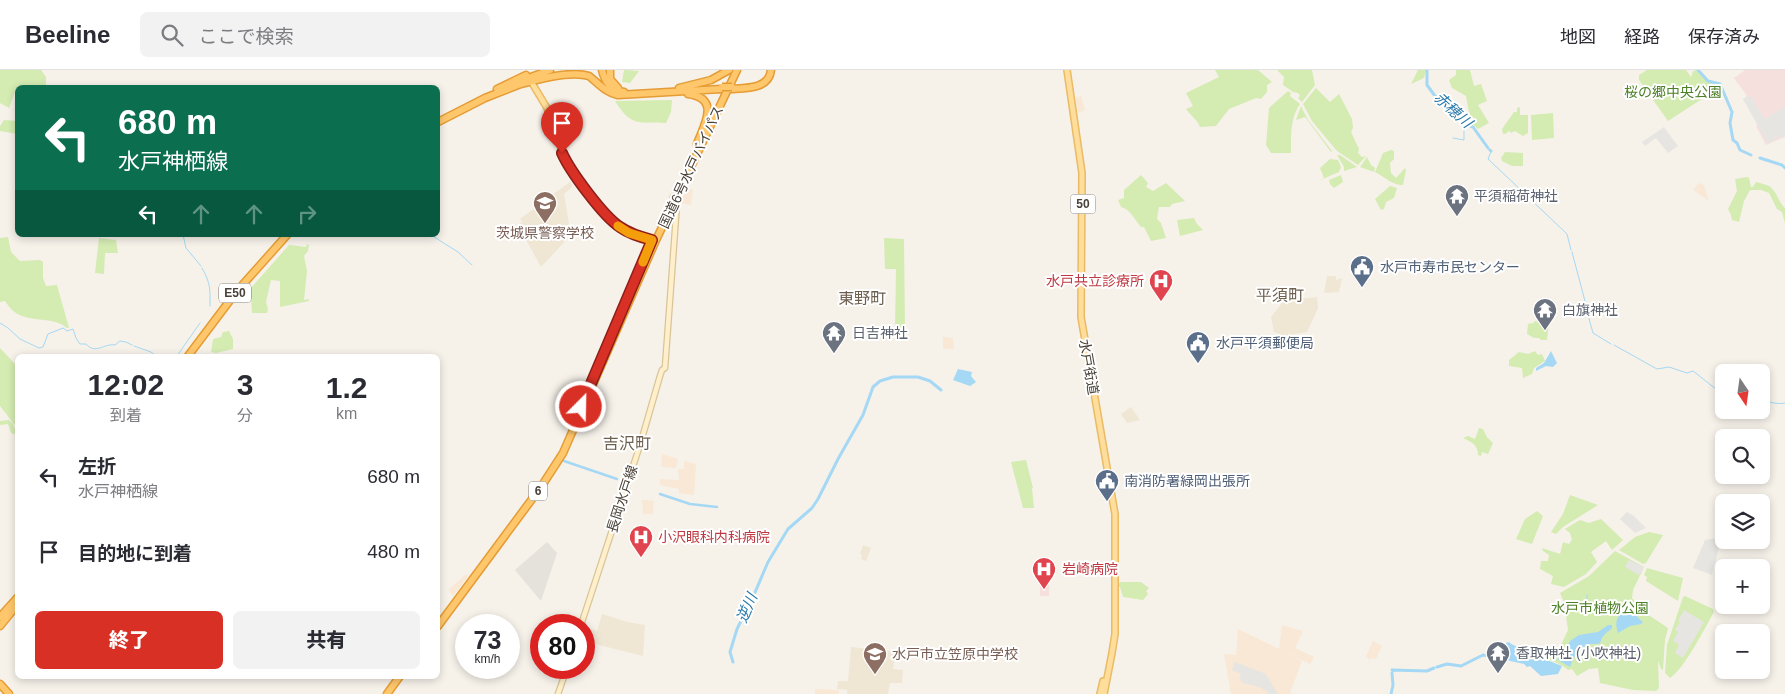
<!DOCTYPE html>
<html lang="ja">
<head>
<meta charset="utf-8">
<style>
	body { margin:0; font-family:Helvetica,"Noto Sans JP",sans-serif; background:#f2f2f3; color:#2b2b33; height:100vh; display:flex; flex-direction:column; font-size:19px; white-space:nowrap }
	* { box-sizing:border-box; margin:0 }
	p { font-size:16px; color:#7c7c81 }
	.icon { flex:none; width:28px; height:28px; fill:none; stroke:currentColor; stroke-width:2; stroke-linecap:round; stroke-linejoin:round }
	.map { position:relative; flex:1; overflow:hidden }
	.side { position:absolute; left:15px; top:284px; width:425px; height:325px; display:flex; flex-direction:column; background:#fff; border-radius:8px; box-shadow:0 2px 8px #0003 }
	.side>* { flex:none }
	.hud { position:absolute; left:15px; top:15px; width:425px; height:152px; border-radius:8px; box-shadow:0 2px 8px #0003; background:#0b6e4f; color:#fff; overflow:hidden }
	.needle { width:32px; rotate:167deg }
	.tools { position:absolute; left:1715px; top:294px; display:grid; gap:10px }
	.tools a { display:grid; place-items:center; width:55px; height:55px; border-radius:8px; background:#fff; box-shadow:0 2px 8px #0003; font-size:25px }
	.speed { position:absolute; left:455px; top:544px; display:flex; gap:10px; font-size:25px; font-weight:700; text-align:center }
	.speed>* { display:grid; place-content:center; width:65px; height:65px; border-radius:50%; background:#fff; box-shadow:0 2px 8px #0003; line-height:1 }
	.speed small { font-size:12px; font-weight:400 }
	.speed .limit { border:8px solid #d22; background:#fff; color:#111 }
	.pin { position:absolute; display:grid; place-items:center; width:42px; height:42px; color:#fff; margin:-51px -21px; border-radius:50% 50% 50% 0; rotate:-45deg; box-shadow:0 0 5px #0007 }
	.pin .icon { rotate:45deg }
	.me { position:absolute; width:55px; margin:-28px; rotate:23deg; stroke-linejoin:round; filter:drop-shadow(0 0 4px #0008) }
	.turn { display:flex; align-items:center; gap:18px; height:105px; padding:0 20px; font-size:22px }
	.turn .icon { width:65px; height:65px; stroke-width:2.5 }
	.turn b { display:block; font-size:35px; line-height:42px }
	.lanes { display:flex; align-items:center; height:48px; padding:0 20px; background:#0003; justify-content:center; gap:25px; direction:ltr }
	.lanes .off { opacity:.35 }
	.eta { display:flex; justify-content:space-evenly; align-items:center; height:85px; text-align:center }
	.eta b { font-size:30px; font-weight:800; line-height:35px }
	.primary-button { display:flex; gap:10px; margin-top:auto; padding:10px 20px }
	.primary-button a { flex:1; height:58px; border-radius:8px; background:#d93025; color:#fff; font-size:20px; font-weight:800; line-height:58px; text-align:center }
	.primary-button a+a { background:#f2f2f3; color:#2b2b33 }
	ul { padding:0; list-style:none }
	li { display:flex; align-items:center; gap:15px; height:75px; padding:0 20px }
	li div { flex:1 }
	li b { display:block; font-size:19px }
	li em { font-style:normal }
	header { display:flex; align-items:center; gap:30px; box-sizing:border-box; height:70px; padding:0 25px; background:#fff; border-bottom:1px solid #e1e1e2 }
	header strong { font-size:24px }
	nav { display:flex; gap:28px; margin-inline-start:auto; font-size:18px }
	.search { width:350px; height:45px; background:#f2f2f3; display:flex; align-items:center; gap:12px; box-sizing:border-box; padding:0 18px; border-radius:8px; color:#7c7c81; font-size:19px }
	.map>svg:first-child { display:block }
	.commercial { fill:#f8e8d5 }
	.industrial { fill:#e5e1db }
	.education { fill:#efe6d4 }
	.medical { fill:#f6e0de }
	.green { fill:#d4ebb2 }
	.parking { fill:#e7e5e2 }
	.water { fill:#a5d8f4 }
	.lines { fill:none; stroke-linecap:round; stroke-linejoin:round }
	.stream { stroke:#a5d8f4; stroke-width:1 }
	.canal { stroke:#a5d8f4; stroke-width:2.5 }
	.river { stroke:#a5d8f4; stroke-width:3 }
	.secondary-casing { stroke:#d8c498; stroke-width:7 }
	.primary-casing { stroke:#eabb64; stroke-width:8 }
	.highway-casing { stroke:#e59c35; stroke-width:9 }
	.secondary { stroke:#fff0cb; stroke-width:4.5 }
	.primary { stroke:#ffdd9a; stroke-width:5 }
	.highway { stroke:#ffc76c; stroke-width:6 }
	.highway-bridge-casing { stroke:#e59c35; stroke-width:9; stroke-linecap:butt }
	.highway-bridge { stroke:#ffc76c; stroke-width:6 }
	.route-casing { stroke:#8d1f18; stroke-width:12 }
	.route { stroke:#d93025; stroke-width:9 }
	.slow { stroke:#f59e0b; stroke-width:9 }
	.labels { text-anchor:middle; stroke-width:4; stroke-linejoin:round; paint-order:stroke }
	.shield { fill:#fff; stroke:#807b74; stroke-width:1 }
	.shield-label { font-size:12px; font-weight:bold; fill:#4a4238 }
	.park-label { font-size:14px; fill:#4d8027; stroke:#fff }
	.street-label { font-size:14px; fill:#4a4238; stroke:#fff }
	.worship-label { font-size:14px; fill:#5b616d; stroke:#fff; text-anchor:start }
	.education-label { font-size:14px; fill:#785e54; stroke:#fff }
	.service-label { font-size:14px; fill:#4e5e75; stroke:#fff; text-anchor:start }
	.health-label { font-size:14px; fill:#be3a42; stroke:#fff; text-anchor:start }
	.water-label { font-size:15px; font-style:italic; fill:#287aac; stroke:#fff }
	.quarter-label { font-size:16px; fill:#6e604e; stroke:#fff }
</style>
</head>
<body>
<header>
<strong>Beeline</strong>
<div class="search"><svg class="icon" aria-label="search" viewBox="0 0 24 24"><circle cx="10" cy="10" r="6"/><path d="M15 15l6 6"/></svg>ここで検索</div>
<nav><a>地図</a><a>経路</a><a>保存済み</a></nav>
</header>
<div class="map">
<svg width="1785" height="624" viewBox="0 0 1785 624">
	<rect width="100%" height="100%" fill="#f6f2ea"/>
	<path class="commercial" d="M 1081,26 L 1085,40 L 1078,43 L 1075,28 Z
		M 1699,113 L 1704,115 L 1709,131 L 1693,120 Z
		M 686,117 L 693,120 L 691,135 L 679,133 Z
		M 943,267 L 953,268 L 954,279 L 943,279 Z
		M 662,384 L 678,389 L 676,398 L 661,397 Z
		M 684,391 L 696,394 L 694,425 L 679,423 L 679,419 L 660,415 L 660,409 L 679,410 L 678,399 L 684,399 Z
		M 642,430 L 654,431 L 653,444 L 643,444 Z
		M 635,466 L 651,467 L 650,479 L 633,477 Z
		M 466,504 L 468,506 L 453,526 L 448,520 Z
		M 1282,555 L 1303,561 L 1295,578 L 1314,587 L 1310,594 L 1279,579 L 1302,591 L 1290,623 L 1294,624 L 1231,624 L 1224,584 L 1236,585 L 1238,559 L 1279,579 Z
		M 1373,571 L 1382,576 L 1376,589 L 1371,588 L 1370,590 L 1367,588 L 1366,586 Z
		M 815,619 L 839,620 L 839,624 L 815,624 Z"/>
	<path class="industrial" d="M 547,472 L 557,483 L 541,531 L 515,500 Z"/>
	<path class="education" d="M 571,111 L 572,117 L 564,124 L 571,165 L 541,197 L 518,155 L 522,152 L 520,149 Z
		M 1327,206 L 1336,206 L 1336,210 L 1342,208 L 1339,222 L 1324,223 Z
		M 1317,227 L 1318,238 L 1307,262 L 1284,266 L 1274,262 L 1271,247 L 1282,233 L 1289,230 Z
		M 1131,337 L 1140,350 L 1127,353 L 1121,344 Z
		M 863,475 L 871,478 L 866,491 L 861,489 L 862,485 L 860,484 Z
		M 602,544 L 627,552 L 645,555 L 643,586 L 587,572 L 591,559 L 597,561 Z
		M 851,577 L 896,582 L 893,599 L 903,600 L 902,613 L 890,613 L 888,624 L 847,624 L 847,620 L 837,619 L 838,611 L 848,611 Z"/>
	<path class="medical" d="M 1745,0 L 1785,0 L 1785,67 L 1780,69 L 1766,75 L 1756,56 L 1758,55 L 1743,29 L 1747,26 L 1734,8 Z
		M 1040,510 L 1049,513 L 1049,526 L 1040,526 Z"/>
	<path class="green" d="M 0,0 L 41,0 L 46,7 L 46,17 L 18,18 L 17,23 L 15,22 L 9,38 L 0,33 Z
		M 624,0 L 639,1 L 630,13 L 622,12 Z
		M 1215,0 L 1258,0 L 1272,12 L 1267,15 L 1267,22 L 1261,29 L 1256,28 L 1229,39 L 1216,56 L 1200,57 C 1197,49 1191,46 1186,39 L 1193,36 L 1186,23 L 1219,7 Z
		M 1277,0 L 1312,0 L 1315,15 L 1302,32 L 1298,28 L 1300,26 L 1298,23 L 1293,22 L 1283,15 L 1284,7 Z
		M 1418,0 L 1426,0 L 1424,8 L 1411,14 Z
		M 1456,0 L 1470,0 L 1474,16 L 1481,14 L 1487,31 L 1478,35 L 1489,53 L 1478,59 L 1471,53 L 1466,26 L 1452,18 L 1449,10 L 1456,5 Z
		M 1647,0 L 1686,0 L 1691,7 L 1693,1 L 1697,0 L 1707,11 L 1718,15 L 1704,25 L 1705,27 L 1668,51 L 1639,10 L 1639,5 Z
		M 1316,18 L 1330,32 L 1339,24 L 1352,49 L 1353,58 L 1351,62 L 1359,79 L 1358,83 L 1362,87 L 1366,86 L 1358,95 L 1337,81 L 1312,51 L 1303,34 Z
		M 1288,21 L 1291,23 L 1290,26 L 1300,34 C 1290,48 1291,66 1291,83 L 1271,83 L 1266,75 L 1269,38 Z
		M 672,30 L 671,42 L 666,53 C 639,52 631,57 615,31 Z
		M 1301,36 L 1308,50 L 1332,81 L 1331,82 L 1305,47 L 1296,50 Z
		M 1519,37 L 1520,38 L 1520,45 L 1528,45 L 1528,63 L 1523,66 L 1515,61 L 1511,63 L 1509,61 L 1505,64 L 1503,64 L 1502,59 L 1514,42 L 1517,42 L 1517,38 Z
		M 1553,43 L 1554,68 L 1532,70 L 1531,45 Z
		M 4,50 L 17,51 L 17,64 L 0,61 L 0,56 Z
		M 1391,80 L 1394,81 L 1394,89 L 1390,93 L 1391,103 L 1396,108 L 1405,98 L 1406,100 L 1403,115 C 1392,115 1385,107 1375,102 L 1383,83 Z
		M 1505,82 L 1523,83 L 1523,96 L 1512,96 L 1502,91 L 1501,88 Z
		M 1337,85 L 1340,85 L 1357,97 L 1344,101 L 1344,97 Z
		M 1367,87 L 1371,95 L 1375,98 L 1374,102 L 1360,97 Z
		M 1330,89 L 1338,90 L 1341,97 L 1339,102 L 1316,112 L 1324,108 L 1320,98 Z
		M 1141,105 L 1148,113 L 1146,117 L 1153,121 L 1166,113 L 1185,131 L 1172,134 L 1170,137 L 1159,137 L 1157,149 L 1161,153 L 1166,168 L 1151,171 L 1144,157 L 1141,157 C 1135,150 1130,139 1121,137 L 1118,130 L 1124,128 L 1124,120 Z
		M 1341,105 L 1343,112 L 1334,118 L 1330,114 L 1329,110 Z
		M 1747,107 L 1749,108 L 1751,117 L 1753,117 L 1756,112 C 1760,113 1765,114 1769,116 C 1777,121 1778,132 1785,138 L 1785,153 L 1782,142 L 1777,139 L 1769,123 L 1761,120 L 1750,120 L 1744,131 L 1739,152 L 1732,150 L 1731,145 L 1728,139 L 1737,121 L 1735,109 Z
		M 1390,116 L 1397,118 L 1394,128 L 1386,132 L 1384,139 L 1381,140 L 1375,129 Z
		M 1194,148 L 1197,154 L 1203,160 L 1180,166 L 1177,150 Z
		M 8,167 L 11,182 L 20,191 L 40,190 L 43,192 L 43,208 L 46,216 L 57,215 L 69,258 L 67,258 C 53,246 32,253 16,243 C 11,240 8,235 5,231 L 0,232 L 0,168 Z
		M 99,168 L 116,170 L 118,183 L 105,183 L 104,204 L 95,203 Z
		M 884,168 L 904,169 L 905,261 L 895,261 L 896,199 L 885,199 Z
		M 307,174 L 309,175 L 308,181 L 304,186 L 307,201 L 304,230 L 309,229 L 309,231 L 280,237 L 280,211 L 271,210 L 266,232 L 268,239 L 267,243 L 252,243 L 251,229 L 241,229 L 289,175 L 306,177 Z
		M 1546,250 L 1549,253 L 1547,270 L 1541,270 L 1539,268 L 1534,268 L 1527,264 L 1528,254 L 1533,253 L 1535,251 L 1541,253 Z
		M 229,261 L 233,269 L 233,279 L 216,283 L 211,282 L 213,269 L 221,267 L 223,262 Z
		M 0,278 L 15,294 L 17,294 L 17,358 L 0,336 Z
		M 1535,281 L 1538,285 L 1542,284 L 1545,291 L 1534,298 L 1532,304 L 1523,308 L 1522,298 L 1509,296 L 1509,290 L 1519,282 L 1528,284 Z
		M 9,350 L 13,354 L 17,365 L 11,363 L 8,354 L 0,355 L 0,351 Z
		M 1479,358 L 1483,359 L 1487,367 L 1493,373 L 1488,384 L 1482,382 L 1481,386 L 1478,385 C 1478,375 1472,372 1463,368 L 1468,366 L 1475,369 Z
		M 1026,390 L 1033,418 L 1032,418 L 1034,438 L 1023,438 L 1011,392 Z
		M 1570,425 L 1598,435 L 1563,457 L 1556,464 L 1551,462 L 1563,444 Z
		M 1537,441 L 1543,446 L 1532,474 L 1516,469 L 1525,449 Z
		M 1601,449 L 1623,470 L 1612,480 L 1606,471 L 1591,482 L 1597,492 L 1586,504 L 1564,517 L 1551,514 L 1553,506 L 1540,499 L 1541,491 L 1548,491 L 1549,485 L 1543,481 L 1542,478 L 1560,484 L 1563,472 L 1569,474 L 1572,470 L 1570,463 L 1565,459 L 1580,450 L 1589,453 Z
		M 1649,462 L 1663,465 L 1646,493 L 1643,494 L 1619,480 L 1635,467 Z
		M 1615,481 L 1644,497 L 1633,520 L 1632,528 L 1647,544 L 1668,558 L 1665,570 L 1663,600 L 1661,599 L 1658,591 L 1659,618 L 1656,621 L 1633,620 L 1600,613 L 1598,598 L 1589,599 L 1577,606 L 1572,599 L 1568,600 C 1556,589 1539,589 1529,579 L 1560,577 L 1568,560 L 1564,532 L 1560,523 L 1589,506 Z
		M 1647,498 L 1683,508 L 1678,531 L 1646,511 L 1647,507 L 1644,505 Z
		M 1121,512 L 1141,512 L 1149,518 L 1146,521 L 1148,524 L 1143,530 L 1123,527 L 1120,517 L 1117,517 L 1118,514 Z
		M 1685,526 L 1713,539 L 1714,542 C 1705,558 1684,599 1670,608 L 1665,603 L 1667,575 L 1683,527 Z"/>
	<path class="parking" d="M 1750,25 L 1765,49 L 1785,36 L 1785,66 L 1782,68 L 1780,66 L 1768,74 L 1743,29 Z
		M 1664,57 L 1678,76 L 1668,83 L 1656,68 L 1645,76 L 1642,72 Z
		M 1627,442 L 1634,446 L 1646,458 L 1635,463 L 1620,449 Z
		M 1717,468 L 1721,469 L 1712,505 L 1693,498 L 1705,470 Z
		M 1629,490 L 1644,497 L 1639,505 L 1625,497 Z
		M 1684,540 L 1704,552 L 1683,588 L 1675,583 L 1679,575 L 1673,571 L 1678,562 L 1675,560 L 1680,552 L 1678,551 Z
		M 1235,592 L 1266,604 L 1278,624 L 1267,624 L 1268,622 L 1259,617 L 1243,613 L 1239,608 L 1241,604 L 1232,600 Z"/>
	<path class="water" d="M 1551,281 L 1557,293 L 1553,297 L 1546,296 L 1536,301 L 1536,298 L 1544,293 Z
		M 958,299 L 972,302 L 971,306 L 976,312 L 970,316 L 953,310 Z
		M 1628,539 C 1636,543 1637,548 1643,552 L 1641,554 L 1630,556 L 1618,563 C 1614,551 1617,545 1628,539 Z
		M 1608,555 L 1612,555 L 1612,558 C 1611,560 1608,561 1606,563 C 1595,574 1608,574 1588,574 C 1578,581 1574,586 1570,597 L 1558,590 L 1559,586 L 1564,582 L 1570,571 L 1579,565 L 1598,562 Z
		M 1509,572 C 1517,579 1525,576 1533,584 L 1531,587 L 1534,588 L 1537,586 L 1562,596 L 1558,604 L 1541,606 L 1530,596 L 1527,597 L 1524,594 L 1501,589 L 1506,573 Z"/>
	<g class="lines">
		<path class="stream" d="M 1453,68 L 1464,70 L 1464,54
			M 1491,82 L 1488,89 L 1524,123
			M 1526,125 L 1567,164 L 1571,180
			M 183,165 L 186,178 L 201,196
			M 431,165 L 458,182 L 472,195
			M 1572,182 L 1586,235
			M 202,198 C 211,214 210,219 210,236
			M 1586,238 L 1593,263 L 1611,274
			M 0,253 L 8,258 L 20,269 L 39,278 L 43,277 L 48,264 L 63,258 L 67,261 L 73,259 L 76,268 L 80,274 L 86,274 C 96,285 104,273 115,275 L 120,271 L 126,272 L 132,275
			M 1614,275 L 1657,299 L 1669,297 L 1687,303 L 1693,301 C 1704,309 1713,318 1724,324
			M 134,276 L 151,282 L 156,286
			M 177,286 L 200,253
			M 1761,331 C 1770,331 1776,335 1785,333
			M 1585,535 L 1587,529 L 1587,525"/>
		<path class="canal" d="M 564,391 L 617,409
			M 660,424 L 690,434 L 717,437"/>
		<path class="river" d="M 1427,0 L 1427,15 L 1435,26 L 1442,30 L 1453,43 L 1462,49 L 1464,54 L 1473,57 L 1488,78
			M 1698,0 L 1708,11 L 1720,14 L 1732,42 L 1730,53 L 1733,70 L 1737,73 L 1740,80 L 1751,85
			M 1490,80 L 1491,81
			M 1760,88 L 1782,95 L 1785,98
			M 1496,588 L 1501,589
			M 733,592 L 730,582 L 737,559 L 753,527 L 768,492 L 788,459 L 812,438 L 818,429 L 838,389 L 863,345 L 873,317 L 880,311 L 893,307 L 918,307 L 930,311 L 941,320
			M 1437,597 L 1447,594 L 1461,596 L 1483,585 L 1490,586
			M 1392,600 L 1427,601 L 1434,598
			M 1391,624 L 1393,615 L 1392,603"/>
		<g class="secondary-casing">
			<path id="secondary" d="M 581,555 L 640,375 L 660,306 L 662,300 L 665,298 L 677,133 L 673,127
				M 558,624 L 567,598"/>
		</g>
		<g class="primary-casing">
			<path id="primary" d="M 1067,0 L 1082,103 L 1081,247 L 1115,444 L 1115,564 L 1112,583 L 1104,624
				M 532,13 L 547,38 L 565,89 L 593,128 L 609,147 L 620,157 L 635,165 L 656,170
				M 1100,624 L 1103,611"/>
		</g>
		<g class="highway-casing">
			<path id="highway" d="M 602,0 C 605,12 610,20 624,22
				M 610,0 L 610,9 L 618,18
				M 523,10 L 550,0
				M 514,16 C 535,10 570,0 589,6 C 599,14 605,22 618,25 L 721,19
				M 679,18 L 711,10 L 729,0
				M 497,19 L 526,5
				M 731,19 C 747,18 769,19 771,0
				M 688,24 C 721,28 704,55 697,74
				M 438,52 L 485,28 L 518,15
				M 188,286 L 237,221 L 287,165
				M 0,547 L 18,527
				M 0,556 L 18,534
				M 438,556 L 541,417 L 563,383 L 656,170 L 737,0
				M 0,614 L 9,624
				M 387,624 L 400,606"/>
		</g>
		<use href="#secondary" class="secondary"/>
		<use href="#primary" class="primary"/>
		<use href="#highway" class="highway"/>
		<g class="highway-bridge-casing">
			<path id="highway-bridge" d="M 722,17 L 732,17"/>
		</g>
		<use href="#highway-bridge" class="highway-bridge"/>
	</g>
	<g class="lines">
		<g class="route-casing">
			<path id="route" d="M 562,83 C 570,101 603,146 620,157 C 630,164 640,167 652,170 L 581,337"/>
		</g>
		<use href="#route" class="route"/>
		<path class="slow" d="M 618,156 L 629,163 L 652,170 L 643,192"/>
	</g>
	<defs>
		<g id="temple-pin" transform="scale(1.25)"><path d="M0 17L-7.5 6A9.5 9.5 0 1 1 7.5 6Z" fill="#6b7280" stroke="#fff"/><path d="M0-6L5-2H3V0L6.5 2.5H4V6H1.5V3h-3V6H-4V2.5H-6.5L-3 0V-2H-5Z" fill="#fff"/></g>
		<g id="university-pin" transform="scale(1.25)"><path d="M0 17L-7.5 6A9.5 9.5 0 1 1 7.5 6Z" fill="#8d6e63" stroke="#fff"/><path d="M0-5L7-2L0 1L-7-2ZM-4 1L0 2.5L4 1V4Q0 6-4 4Z" fill="#fff"/></g>
		<g id="civic-pin" transform="scale(1.25)"><path d="M0 17L-7.5 6A9.5 9.5 0 1 1 7.5 6Z" fill="#5c6f8a" stroke="#fff"/><path d="M-.6-6.5H3V-4.5H.6V-3L4-1V1h2V6H-6V1h2V-1L-.6-3ZM-1.2 2.5V6h2.4V2.5Z" fill="#fff"/></g>
		<g id="hospital-pin" transform="scale(1.25)"><path d="M0 17L-7.5 6A9.5 9.5 0 1 1 7.5 6Z" fill="#e0444e" stroke="#fff"/><path d="M-5-5h3v3.5h4V-5h3V5h-3V1.5h-4V5h-3Z" fill="#fff"/></g>
		<g id="school-pin" transform="scale(1.25)"><path d="M0 17L-7.5 6A9.5 9.5 0 1 1 7.5 6Z" fill="#8d6e63" stroke="#fff"/><path d="M0-5L7-2L0 1L-7-2ZM-4 1L0 2.5L4 1V4Q0 6-4 4Z" fill="#fff"/></g>
	</defs>
	<g fill-rule="evenodd">
		<use href="#temple-pin" x="1457" y="126"/>
		<use href="#university-pin" x="545" y="133"/>
		<use href="#civic-pin" x="1362" y="197"/>
		<use href="#hospital-pin" x="1161" y="211"/>
		<use href="#temple-pin" x="1545" y="240"/>
		<use href="#temple-pin" x="834" y="263"/>
		<use href="#civic-pin" x="1198" y="273"/>
		<use href="#civic-pin" x="1107" y="411"/>
		<use href="#hospital-pin" x="641" y="467"/>
		<use href="#hospital-pin" x="1044" y="499"/>
		<use href="#temple-pin" x="1498" y="583"/>
		<use href="#school-pin" x="875" y="584"/>
	</g>
	<g class="labels">
		<g class="shield">
			<rect x="1070.5" y="124.5" width="25" height="19" rx="4"/>
			<rect x="219" y="213.5" width="32" height="19" rx="4"/>
			<rect x="529" y="411.5" width="18" height="19" rx="4"/>
		</g>
		<g class="shield-label">
			<text x="1083" y="138">50</text>
			<text x="235" y="227">E50</text>
			<text x="538" y="425">6</text>
		</g>
		<g class="park-label">
			<text x="1673" y="27">桜の郷中央公園</text>
			<text x="1600" y="543">水戸市植物公園</text>
		</g>
		<g class="street-label">
			<text transform="translate(691 97) rotate(-65)" y="5">国道6号水戸バイパス</text>
			<text transform="translate(1089 297) rotate(80)" y="5">水戸街道</text>
			<text transform="translate(622 429) rotate(-72)" y="5">長岡水戸線</text>
		</g>
		<g class="worship-label">
			<text x="1474" y="131">平須稲荷神社</text>
			<text x="1562" y="245">白旗神社</text>
			<text x="852" y="268">日吉神社</text>
			<text x="1516" y="588">香取神社 (小吹神社)</text>
		</g>
		<g class="education-label">
			<text x="545" y="168">茨城県警察学校</text>
			<text x="892" y="589" text-anchor="start">水戸市立笠原中学校</text>
		</g>
		<g class="service-label">
			<text x="1380" y="202">水戸市寿市民センター</text>
			<text x="1216" y="278">水戸平須郵便局</text>
			<text x="1124" y="416">南消防署緑岡出張所</text>
		</g>
		<g class="health-label">
			<text x="1144" y="216" text-anchor="end">水戸共立診療所</text>
			<text x="658" y="472">小沢眼科内科病院</text>
			<text x="1062" y="504">岩崎病院</text>
		</g>
		<g class="water-label">
			<text transform="translate(1453 40) rotate(42)" y="5">赤穂川</text>
			<text transform="translate(747 538) rotate(-67)" y="5">逆川</text>
		</g>
		<g class="quarter-label">
			<text x="1280" y="231">平須町</text>
			<text x="862" y="234">東野町</text>
			<text x="627" y="379">吉沢町</text>
		</g>
	</g>
</svg>
<div class="tools">
<a><svg class="needle" viewBox="-14 -14 28 28"><path d="M0-13l5 13h-10z" fill="#e53935"/><path d="M0 13l5-13h-10z" fill="#7c7c81"/></svg></a>
<a><svg class="icon" aria-label="search" viewBox="0 0 24 24"><circle cx="10" cy="10" r="6"/><path d="M15 15l6 6"/></svg></a>
<a><svg class="icon" aria-label="layers" viewBox="0 0 24 24"><path d="M12 4l9 5-9 5-9-5zM3 14l9 5 9-5"/></svg></a>
<a>+</a>
<a>−</a>
</div>
<div class="speed"><div>73<small>km/h</small></div><div class="limit">80</div></div>
<div class="pin" style="left:562px;top:83px;background:#d93025"><svg class="icon" aria-label="arrive" viewBox="0 0 24 24"><path d="M6 21V4h12l-3 4 3 4H6"/></svg></div>
<svg class="me" style="left:581px;top:337px" viewBox="-20 -20 40 40"><circle r="17" fill="#d93025" stroke="#fff" stroke-width="3"/><path d="M0-11L8 9 0 5-8 9z" fill="#fff"/></svg>
<div class="hud">
<div class="turn"><svg class="icon" aria-label="left" viewBox="0 0 24 24"><path d="M17 20v-9H6M10 6l-5 5 5 5"/></svg><div><b>680 m</b>水戸神栖線</div></div>
<div class="lanes"><svg class="icon" aria-label="left" viewBox="0 0 24 24"><path d="M17 20v-9H6M10 6l-5 5 5 5"/></svg><svg class="icon off" aria-label="ahead" viewBox="0 0 24 24"><path d="M12 20V5M6 11l6-6 6 6"/></svg><svg class="icon off" aria-label="ahead" viewBox="0 0 24 24"><path d="M12 20V5M6 11l6-6 6 6"/></svg><svg class="icon off" aria-label="right" viewBox="0 0 24 24"><path d="M7 20v-9h11M14 6l5 5-5 5"/></svg></div>
</div>
<section class="side">
<div class="eta">
<div><b>12:02</b><p>到着</p></div>
<div><b>3</b><p>分</p></div>
<div><b>1.2</b><p>km</p></div>
</div>
<ul>
<li><svg class="icon" aria-label="left" viewBox="0 0 24 24"><path d="M17 20v-9H6M10 6l-5 5 5 5"/></svg><div><b>左折</b><p>水戸神栖線</p></div><em>680 m</em></li>
<li><svg class="icon" aria-label="arrive" viewBox="0 0 24 24"><path d="M6 21V4h12l-3 4 3 4H6"/></svg><div><b>目的地に到着</b></div><em>480 m</em></li>
</ul>
<div class="primary-button"><a>終了</a><a>共有</a></div>
</section>
</div>
</body>
</html>
